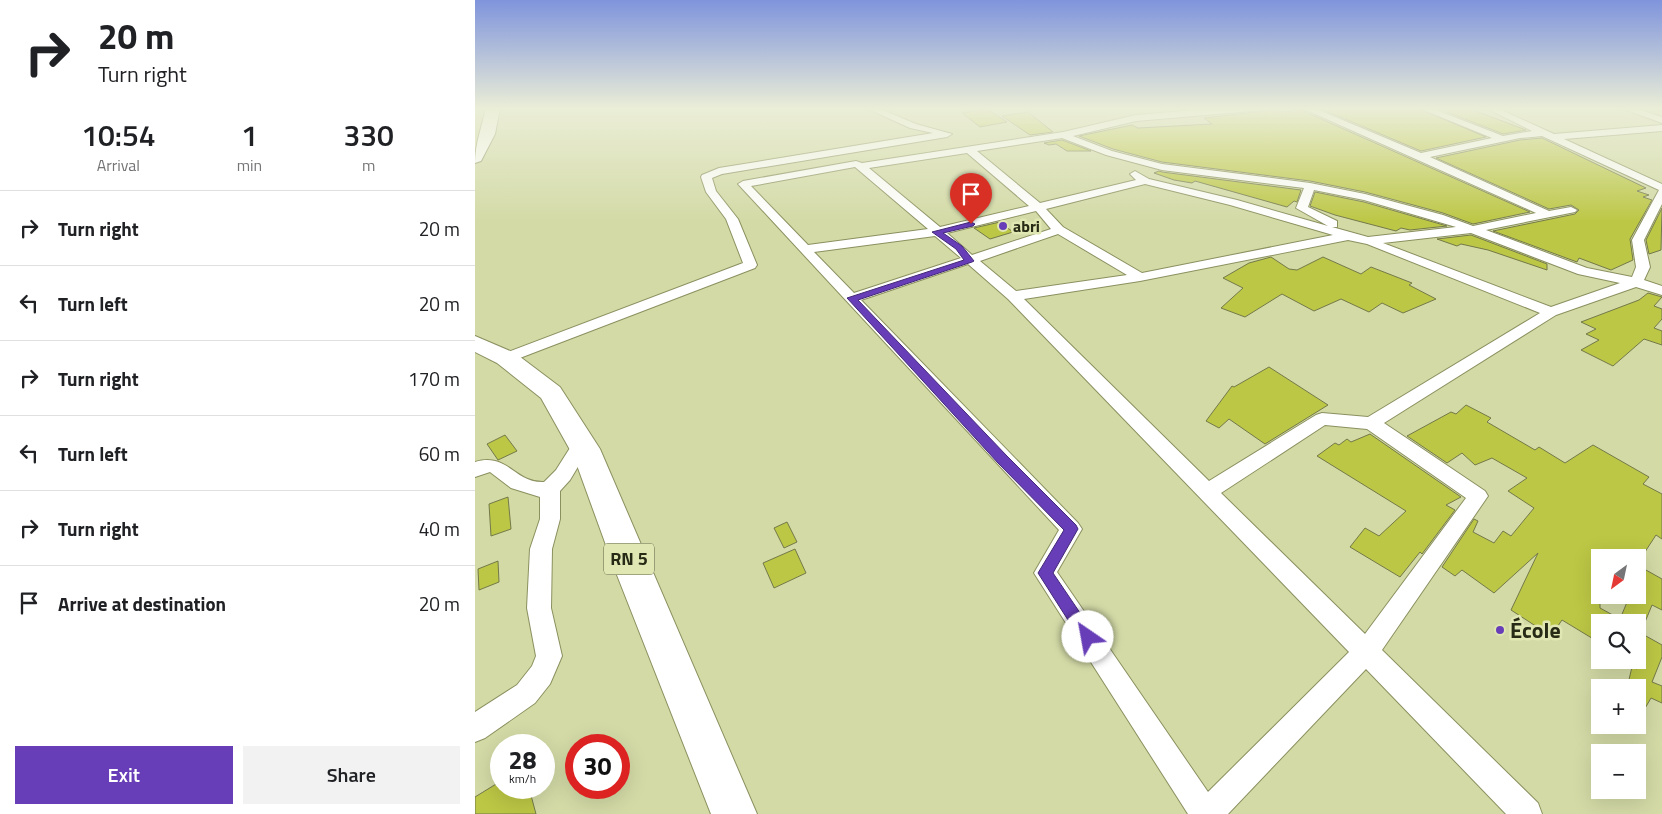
<!DOCTYPE html>
<html lang="en">
<head>
<meta charset="utf-8">
<style>
	body { margin:0; font-family:"Titillium Web",sans-serif; background:#f2f2f2; color:#202124; height:100vh; display:flex; flex-direction:column; font-size:19px; white-space:nowrap }
	* { box-sizing:border-box; margin:0 }
	p { font-size:16px; color:#757577 }
	.icon { flex:none; width:28px; height:28px; fill:none; stroke:currentColor; stroke-width:2; stroke-linecap:round; stroke-linejoin:round }
	.map { position:relative; flex:1; overflow:hidden }
	.drawer { display:flex; flex-direction:column; background:#fff; width:475px }
	.drawer>* { flex:none }
	.hud { background:#fff; color:#202124; overflow:hidden }
	.needle { width:32px; rotate:213deg }
	.tools { position:absolute; left:1116px; top:549px; display:grid; gap:10px }
	.tools a { display:grid; place-items:center; width:55px; height:55px; border-radius:0px; background:#fff; box-shadow:0 5px 20px #0002; font-size:25px }
	.speed { position:absolute; left:15px; top:734px; display:flex; gap:10px; font-size:25px; font-weight:700; text-align:center }
	.speed>* { display:grid; place-content:center; width:65px; height:65px; border-radius:50%; background:#fff; box-shadow:0 5px 20px #0002; line-height:1 }
	.speed small { font-size:12px; font-weight:400 }
	.speed .limit { border:8px solid #d22; background:#fff; color:#111 }
	.pin { position:absolute; display:grid; place-items:center; width:42px; height:42px; color:#fff; margin:-51px -21px; border-radius:50% 50% 50% 0; rotate:-45deg; box-shadow:0 0 5px #0007 }
	.pin .icon { rotate:45deg }
	.me { position:absolute; width:55px; margin:-28px; rotate:327deg; stroke-linejoin:round; filter:drop-shadow(0 0 4px #0008) }
	.turn { display:flex; align-items:center; gap:18px; height:105px; padding:0 15px; font-size:22px }
	.turn .icon { width:65px; height:65px; stroke-width:2.5 }
	.turn b { display:block; font-size:35px; line-height:42px }
	.eta { display:flex; justify-content:space-evenly; align-items:center; height:85px; text-align:center }
	.eta b { font-size:30px; font-weight:600; line-height:35px }
	.cta { display:flex; gap:10px; margin-top:auto; padding:10px 15px }
	.cta a { flex:1; height:58px; border-radius:0px; background:#673eb7; color:#fff; font-size:20px; font-weight:600; line-height:58px; text-align:center }
	.cta a+a { background:#f2f2f2; color:#202124 }
	ul { padding:0; list-style:none }
	li { display:flex; align-items:center; gap:15px; height:75px; padding:0 15px; border-top:1px solid #e0e0e0 }
	li div { flex:1 }
	li b { display:block; font-size:19px }
	li em { font-style:normal }
	main { display:flex; flex:1; min-height:0 }
	.map>svg:first-child { display:block }
	.building { fill:#bcc745; stroke:#737948 }
	.lines { fill:none; stroke-linecap:round; stroke-linejoin:round }
	.minor-casing { stroke:#8b905f; stroke-width:2 }
	.primary-casing { stroke:#8b905f; stroke-width:2 }
	.minor { fill:#fff; fill-rule:evenodd }
	.primary { fill:#fff; fill-rule:evenodd }
	.route { fill:#673eb7; stroke:#432877 }
	.poi-dot { fill:#673eb7; stroke:#e0e7b3; stroke-width:2 }
	.labels { text-anchor:middle; stroke-width:5; stroke-linejoin:round; paint-order:stroke }
	.far-poi-label { font-size:16px; font-weight:bold; fill:#272a15; stroke:#e0e7b3; text-anchor:start }
	.shield { fill:#e0e7b3; stroke:#5e6344; stroke-width:1 }
	.shield-label { font-size:18px; font-weight:bold; fill:#272a15 }
	.near-poi-label { font-size:22px; font-weight:bold; fill:#272a15; stroke:#e0e7b3; text-anchor:start }
</style>
</head>
<body>
<main>
<section class="drawer">
<div class="hud">
<div class="turn"><svg class="icon" aria-label="right" viewBox="0 0 24 24"><path d="M7 20v-9h11M14 6l5 5-5 5"/></svg><div><b>20 m</b>Turn right</div></div>
</div>
<div class="eta">
<div><b>10:54</b><p>Arrival</p></div>
<div><b>1</b><p>min</p></div>
<div><b>330</b><p>m</p></div>
</div>
<ul>
<li><svg class="icon" aria-label="right" viewBox="0 0 24 24"><path d="M7 20v-9h11M14 6l5 5-5 5"/></svg><div><b>Turn right</b></div><em>20 m</em></li>
<li><svg class="icon" aria-label="left" viewBox="0 0 24 24"><path d="M17 20v-9H6M10 6l-5 5 5 5"/></svg><div><b>Turn left</b></div><em>20 m</em></li>
<li><svg class="icon" aria-label="right" viewBox="0 0 24 24"><path d="M7 20v-9h11M14 6l5 5-5 5"/></svg><div><b>Turn right</b></div><em>170 m</em></li>
<li><svg class="icon" aria-label="left" viewBox="0 0 24 24"><path d="M17 20v-9H6M10 6l-5 5 5 5"/></svg><div><b>Turn left</b></div><em>60 m</em></li>
<li><svg class="icon" aria-label="right" viewBox="0 0 24 24"><path d="M7 20v-9h11M14 6l5 5-5 5"/></svg><div><b>Turn right</b></div><em>40 m</em></li>
<li><svg class="icon" aria-label="arrive" viewBox="0 0 24 24"><path d="M6 21V4h12l-3 4 3 4H6"/></svg><div><b>Arrive at destination</b></div><em>20 m</em></li>
</ul>
<div class="cta"><a>Exit</a><a>Share</a></div>
</section>
<div class="map">
<svg width="1187" height="814" viewBox="0 0 1187 814">
	<rect width="100%" height="100%" fill="#d3daa6"/>
	<path class="building" d="M 844,108 L 942,108 L 1011,137 L 946,151 Z
		M 962,108 L 993,108 L 1051,130 L 1028,134 Z
		M 512,109 L 532,122 L 505,127 L 487,113 Z
		M 825,109 L 826,110 L 1055,212 L 998,224 L 968,213 L 890,192 L 835,181 L 687,162 L 638,149 L 604,136 L 657,125 L 663,128 L 737,124 L 729,118 L 798,110 L 811,112 Z
		M 553,112 L 578,132 L 555,135 L 527,116 Z
		M 1067,138 L 1171,188 L 1162,191 L 1174,195 L 1168,197 L 1177,200 L 1155,239 L 1158,260 L 1136,270 L 1104,258 L 1102,262 L 1018,231 L 1100,214 L 1104,210 L 1096,205 L 1074,209 L 961,158 L 1045,140 Z
		M 587,140 L 616,151 L 592,151 L 581,144 L 574,145 L 569,143 Z
		M 684,171 L 687,172 L 826,190 L 822,202 L 819,201 L 812,207 L 720,181 L 717,183 L 699,180 L 679,173 Z
		M 840,192 L 889,202 L 972,226 L 935,230 L 926,228 L 921,231 L 860,215 L 835,206 Z
		M 1187,208 L 1186,250 L 1174,254 L 1171,240 Z
		M 525,222 L 538,232 L 515,239 L 499,228 Z
		M 996,235 L 1072,264 L 1072,270 L 1013,250 L 986,244 L 982,246 L 962,239 Z
		M 796,257 L 814,269 L 822,270 L 848,257 L 886,274 L 896,267 L 937,283 L 934,285 L 961,299 L 928,313 L 907,303 L 894,312 L 866,299 L 839,311 L 807,294 L 770,317 L 746,308 L 768,288 L 748,278 L 774,263 Z
		M 1173,293 L 1187,297 L 1179,306 L 1187,309 L 1187,319 L 1179,328 L 1187,331 L 1187,345 L 1169,339 L 1138,366 L 1106,350 L 1124,340 L 1111,334 L 1121,329 L 1106,322 L 1164,300 Z
		M 794,367 L 853,405 L 790,444 L 754,419 L 744,428 L 731,421 L 757,386 L 759,387 Z
		M 991,405 L 1016,418 L 1012,422 L 1060,450 L 1064,447 L 1090,463 L 1118,445 L 1174,477 L 1168,484 L 1187,494 L 1187,539 L 1181,535 L 1166,558 L 1125,558 L 1125,608 L 1145,619 L 1155,595 L 1162,595 L 1162,565 L 1187,579 L 1187,610 L 1177,605 L 1170,622 L 1125,622 L 1125,643 L 1087,620 L 1076,636 L 1036,610 L 1063,553 L 1019,593 L 987,570 L 980,576 L 967,567 L 999,519 L 1003,521 L 998,532 L 1019,543 L 1028,531 L 1036,536 L 1059,508 L 1033,491 L 1052,478 L 1017,458 L 1000,465 L 987,453 L 972,463 L 932,436 L 976,412 L 981,414 Z
		M 895,434 L 986,497 L 971,505 L 980,510 L 947,554 L 945,552 L 925,577 L 875,547 L 890,528 L 904,536 L 931,511 L 842,456 L 860,443 L 864,445 L 872,439 L 876,442 Z
		M 30,435 L 42,451 L 23,460 L 12,444 Z
		M 33,497 L 36,529 L 16,536 L 14,504 Z
		M 312,522 L 322,542 L 309,548 L 299,528 Z
		M 320,549 L 331,573 L 299,588 L 288,563 Z
		M 23,561 L 24,582 L 4,590 L 3,569 Z
		M 1162,631 L 1187,645 L 1187,657 L 1177,682 L 1187,686 L 1187,703 L 1176,698 L 1162,722 L 1162,688 L 1152,688 L 1157,667 L 1162,669 Z
		M 26,781 L 26,788 L 54,788 L 61,814 L 0,814 L 0,797 Z"/>
	<g class="lines">
		<g class="minor-casing">
			<path id="minor" d="M 391,108 L 403,108 L 441,124 L 477,134 L 472,137 L 247,174 L 237,178 L 241,191 L 263,219 L 282,265 L 280,268 L 37,361 L 25,361 L 23,358 L 25,355 L 268,263 L 251,219 L 231,192 L 226,177 L 227,175 L 244,168 L 458,133 L 435,128 Z
				M 744,108 L 780,108 L 776,111 L 661,121 L 598,136 L 637,151 L 687,164 L 835,183 L 890,194 L 968,215 L 998,226 L 1061,213 L 827,108 L 839,108 L 946,153 L 1017,138 L 944,108 L 956,108 L 1028,136 L 1057,131 L 1011,108 L 1022,108 L 1079,134 L 1187,125 L 1187,131 L 1089,139 L 1187,184 L 1187,204 L 1169,240 L 1175,267 L 1169,280 L 1187,286 L 1187,295 L 1161,287 L 1081,315 L 909,423 L 1010,491 L 1013,496 L 907,650 L 1063,803 L 1067,814 L 1031,814 L 891,669 L 753,814 L 713,814 L 559,573 L 584,530 L 263,184 L 268,181 L 381,161 L 387,163 L 588,132 L 661,115 ZM 1067,136 L 1184,190 L 1157,240 L 1161,267 L 1157,277 L 1112,268 L 1011,230 L 1100,212 L 1102,210 L 1096,207 L 1074,211 L 955,157 L 1045,138 ZM 587,138 L 631,155 L 687,170 L 829,188 L 821,208 L 853,226 L 762,200 L 674,179 L 660,171 L 655,174 L 661,180 L 565,203 L 502,151 ZM 492,153 L 554,206 L 465,227 L 394,168 ZM 380,167 L 453,229 L 333,245 L 276,186 ZM 670,184 L 755,205 L 858,235 L 667,273 L 588,227 L 571,209 ZM 839,190 L 889,200 L 981,227 L 893,237 L 857,227 L 862,227 L 862,221 L 833,207 ZM 561,211 L 576,229 L 497,255 L 472,233 ZM 996,233 L 1103,274 L 1145,283 L 1076,307 L 908,243 ZM 583,234 L 652,275 L 541,291 L 505,261 ZM 460,236 L 486,258 L 379,293 L 339,252 ZM 873,240 L 892,244 L 1065,313 L 893,417 L 847,413 L 841,415 L 734,481 L 549,299 L 665,281 ZM 493,264 L 533,299 L 874,652 L 733,792 L 582,572 L 607,529 L 603,523 L 386,300 ZM 850,425 L 892,429 L 991,498 L 890,634 L 746,493 Z
				M 1146,108 L 1159,108 L 1187,117 L 1187,123 Z
				M 107,438 L 114,440 L 116,445 L 95,480 L 85,491 L 85,519 L 77,549 L 76,608 L 87,656 L 75,684 L 60,703 L 10,738 L 0,742 L 0,712 L 42,685 L 57,666 L 61,656 L 52,608 L 55,549 L 65,519 L 65,497 L 36,488 L 15,472 L 0,477 L 0,462 C 33,452 39,483 69,482 L 81,470 L 100,440 Z"/>
		</g>
		<g class="primary-casing">
			<path id="primary" d="M 11,108 L 25,108 L 20,134 L 6,161 L 0,163 C 0,143 7,127 11,108 Z
				M 0,336 L 40,353 L 85,387 L 125,449 L 282,814 L 236,814 L 140,570 L 99,457 L 66,398 L 22,363 L 0,352 Z"/>
		</g>
		<use href="#minor" class="minor"/>
		<use href="#primary" class="primary"/>
	</g>
	<linearGradient id="sky" x2="0" y2="1"><stop stop-color="#7f94dc"/><stop offset="0.49" stop-color="#ebeed7"/><stop offset="1" stop-color="#ebeed7" stop-opacity="0"/></linearGradient>
	<rect width="1187" height="222" fill="url(#sky)"/>
	<path class="route" d="M 496,222 L 500,224 L 498,226 L 468,233 L 487,246 L 499,261 L 497,262 L 383,300 L 532,456 L 601,525 L 603,529 L 578,573 L 618,632 L 621,637 L 618,642 L 613,645 L 607,642 L 563,573 L 589,530 L 523,463 L 372,298 L 489,260 L 481,249 L 457,232 Z"/>
	<g class="poi-dot">
		<circle cx="528" cy="226" r="5"/>
		<circle cx="1025" cy="630" r="5"/>
	</g>
	<g class="labels">
		<g class="far-poi-label">
			<text x="538" y="232">abri</text>
		</g>
		<rect class="shield" x="129" y="543.5" width="50" height="31" rx="4"/>
		<g class="shield-label">
			<text x="154" y="565">RN 5</text>
		</g>
		<g class="near-poi-label">
			<text x="1035" y="638">École</text>
		</g>
	</g>
</svg>
<div class="tools">
<a><svg class="needle" viewBox="-14 -14 28 28"><path d="M0-13l5 13h-10z" fill="#e53935"/><path d="M0 13l5-13h-10z" fill="#757577"/></svg></a>
<a><svg class="icon" aria-label="search" viewBox="0 0 24 24"><circle cx="10" cy="10" r="6"/><path d="M15 15l6 6"/></svg></a>
<a>+</a>
<a>−</a>
</div>
<div class="speed"><div>28<small>km/h</small></div><div class="limit">30</div></div>
<div class="pin" style="left:496px;top:224px;background:#d93025"><svg class="icon" aria-label="arrive" viewBox="0 0 24 24"><path d="M6 21V4h12l-3 4 3 4H6"/></svg></div>
<svg class="me" style="left:613px;top:637px" viewBox="-20 -20 40 40"><circle r="19" fill="#fff"/><path d="M0-13L10 11 0 6-10 11z" fill="#673eb7"/></svg>
</div>
</main>
</body>
</html>
